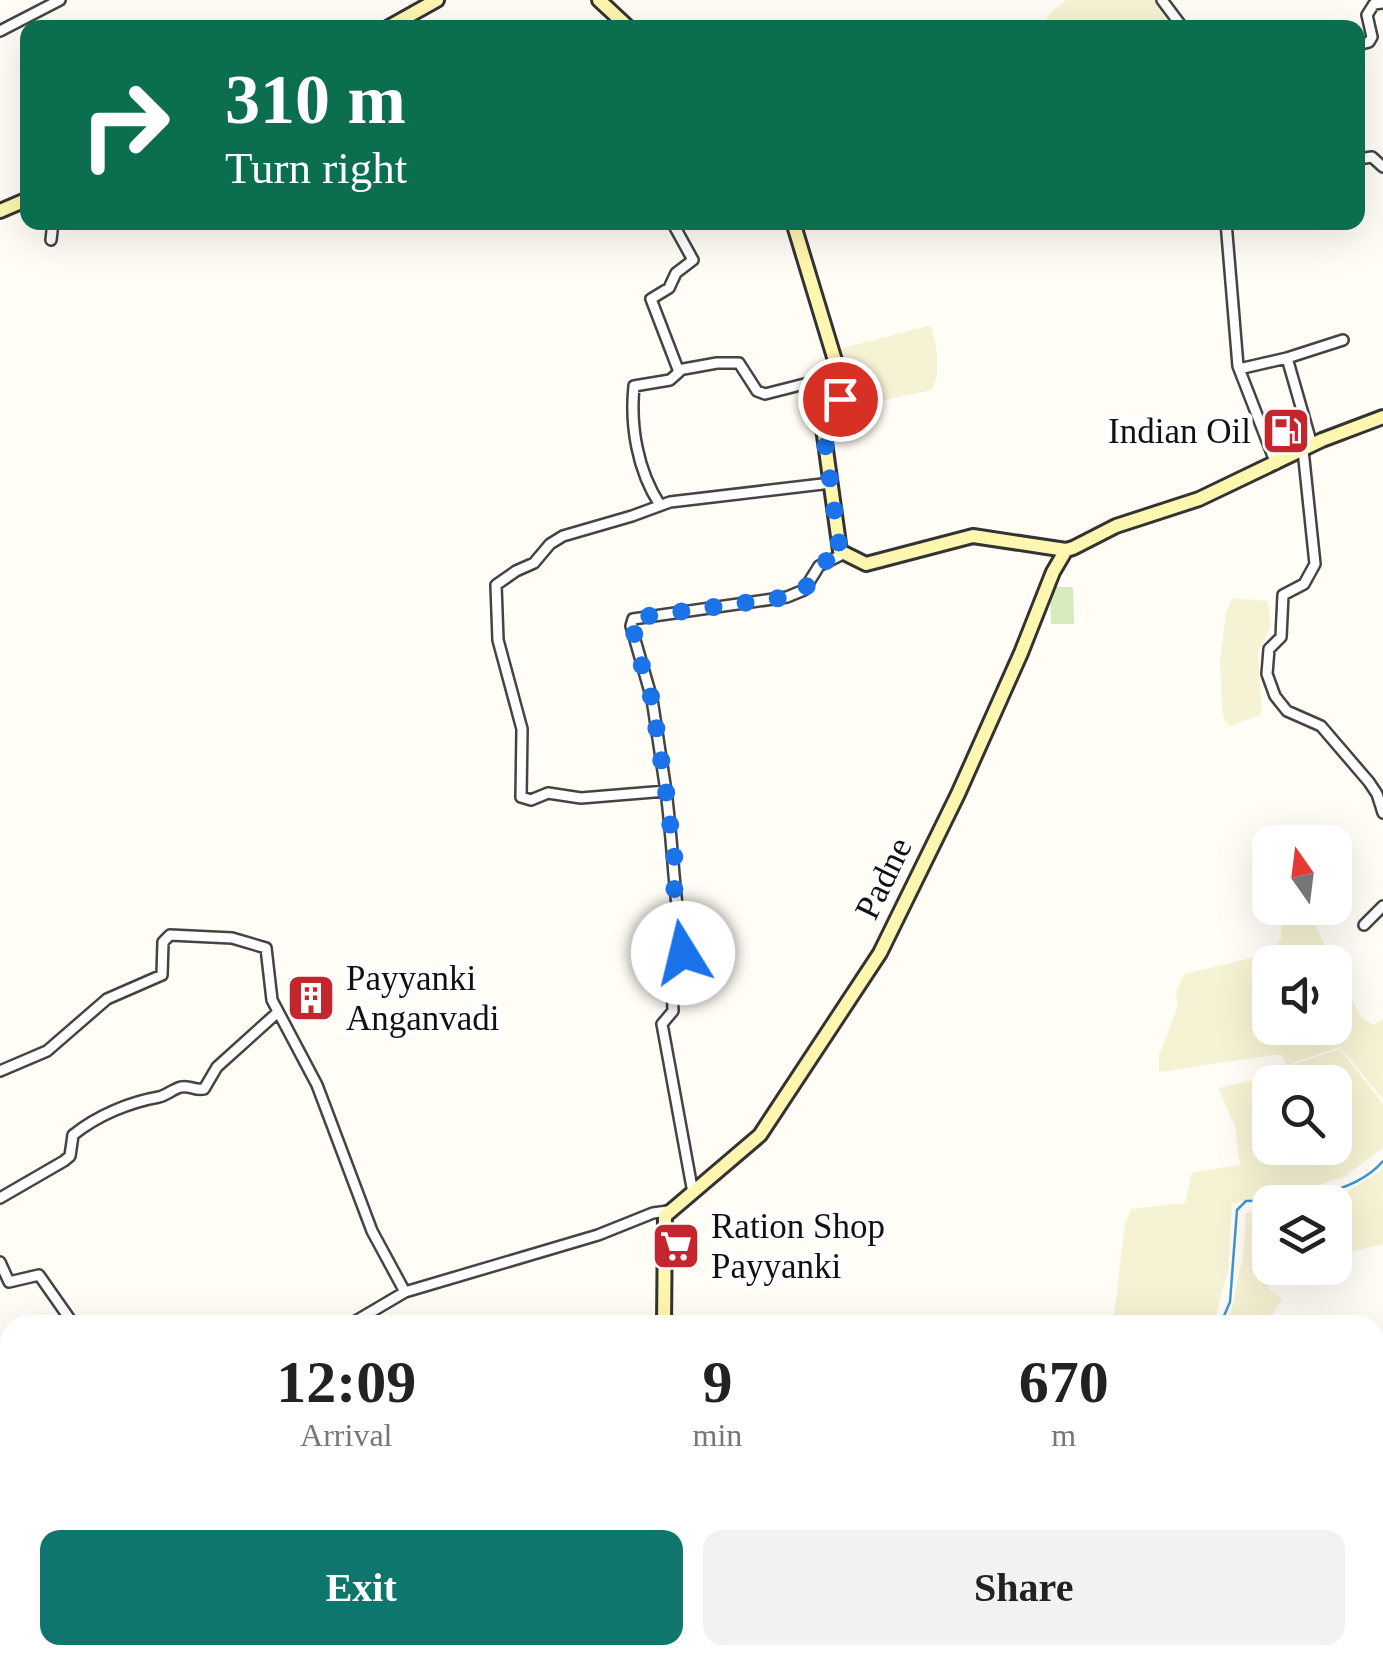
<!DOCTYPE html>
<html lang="en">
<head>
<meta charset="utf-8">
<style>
	body { margin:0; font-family:Georgia,serif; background:#f2f2f2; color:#222; height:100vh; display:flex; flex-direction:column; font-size:38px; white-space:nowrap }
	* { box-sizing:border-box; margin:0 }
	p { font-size:32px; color:#767676 }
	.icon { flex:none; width:55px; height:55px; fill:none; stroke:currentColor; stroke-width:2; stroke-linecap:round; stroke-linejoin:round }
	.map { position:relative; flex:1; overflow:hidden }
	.sheet { position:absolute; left:0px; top:1315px; width:1385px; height:350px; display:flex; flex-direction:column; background:#fff; border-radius:30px 30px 0 0; box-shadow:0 10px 40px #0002 }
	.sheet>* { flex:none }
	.top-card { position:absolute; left:20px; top:20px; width:1345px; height:210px; border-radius:20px; box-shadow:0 10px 40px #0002; background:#0b6e4f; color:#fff; overflow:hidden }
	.needle { width:65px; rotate:346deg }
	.fabs { position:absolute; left:1252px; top:825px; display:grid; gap:20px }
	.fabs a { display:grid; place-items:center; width:100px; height:100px; border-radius:20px; background:#fff; box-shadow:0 10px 40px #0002; font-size:50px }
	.pin { position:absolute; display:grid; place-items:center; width:85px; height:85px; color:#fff; margin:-42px; border:5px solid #fff; border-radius:50%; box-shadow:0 2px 10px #0007 }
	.me { position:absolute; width:110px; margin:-55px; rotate:351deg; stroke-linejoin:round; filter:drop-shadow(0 0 8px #0008) }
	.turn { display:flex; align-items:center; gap:35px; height:210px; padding:0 40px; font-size:45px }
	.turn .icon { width:130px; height:130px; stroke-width:2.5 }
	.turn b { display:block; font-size:70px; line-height:85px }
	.eta { display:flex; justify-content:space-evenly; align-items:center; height:170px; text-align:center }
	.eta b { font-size:60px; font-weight:600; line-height:70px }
	.primary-button { display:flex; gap:20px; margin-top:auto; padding:20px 40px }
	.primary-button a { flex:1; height:115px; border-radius:20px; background:#0f766e; color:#fff; font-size:40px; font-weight:600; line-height:115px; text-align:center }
	.primary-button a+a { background:#f2f2f2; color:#222 }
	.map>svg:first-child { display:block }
	.farmland { fill:#f6f3d4; fill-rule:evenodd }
	.green { fill:#d5ebbd }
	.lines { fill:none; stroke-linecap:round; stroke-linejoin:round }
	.stream { stroke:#3f96cf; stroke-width:2.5 }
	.minor-casing { stroke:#444; stroke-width:14 }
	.secondary-casing { stroke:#333; stroke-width:18 }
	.minor { stroke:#fff; stroke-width:9 }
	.secondary { stroke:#fff6b0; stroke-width:12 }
	.route { stroke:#1a73e8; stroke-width:18; stroke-dasharray:0 32.4 }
	.labels { text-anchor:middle; stroke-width:10; stroke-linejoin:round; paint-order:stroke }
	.poi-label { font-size:35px; fill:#111; stroke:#fff; text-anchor:start }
	.street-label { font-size:35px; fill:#111; stroke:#fff }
</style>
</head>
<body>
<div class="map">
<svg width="1383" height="1665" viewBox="0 0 1383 1665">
	<rect width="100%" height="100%" fill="#fffdf5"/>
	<path class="farmland" d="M 1066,0 L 1169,0 L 1184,27 L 1042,28 L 1050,13 Z
		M 931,325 L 937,352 L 937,375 L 932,390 L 860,405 L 841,405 L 846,401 L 847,387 L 837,353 L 840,349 Z
		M 1232,598 L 1268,601 L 1271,626 L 1258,653 L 1262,711 L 1260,715 L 1230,726 L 1223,718 L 1220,661 L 1226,612 Z
		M 1283,909 L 1307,909 L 1333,962 L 1270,962 L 1270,1028 L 1335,1028 L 1335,970 L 1340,986 L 1350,995 L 1361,1017 L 1374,1025 L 1383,1019 L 1383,1099 L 1340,1047 L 1287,1065 L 1282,1055 L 1273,1055 L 1159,1072 L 1159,1055 L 1178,1006 L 1176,992 L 1184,974 L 1272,953 L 1281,938 Z
		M 1340,1049 L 1383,1104 L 1383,1148 L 1344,1177 L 1288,1194 L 1232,1203 L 1228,1271 L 1213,1325 L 1113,1325 L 1125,1223 L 1131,1209 L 1185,1203 L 1192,1172 L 1240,1165 L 1235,1126 L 1218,1088 L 1280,1074 L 1288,1066 ZM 1335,1082 L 1335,1148 L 1270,1148 L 1270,1082 Z
		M 1383,1169 L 1383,1244 L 1335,1256 L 1335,1202 L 1323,1202 L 1333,1201 Z
		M 1270,1209 L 1270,1268 L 1311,1268 L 1287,1284 L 1277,1276 L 1267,1277 L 1269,1289 L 1282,1299 L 1266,1325 L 1228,1325 L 1243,1256 L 1246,1213 Z
		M 985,1655 L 1021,1655 L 1024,1665 L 975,1665 Z"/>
	<path class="green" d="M 1050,587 L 1073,587 L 1074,624 L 1051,624 Z"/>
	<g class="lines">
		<path class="stream" d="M 1220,1325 L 1230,1302 L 1237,1210 L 1246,1201 C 1289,1200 1352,1197 1383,1161
			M 811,1665 L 816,1655"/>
		<g class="minor-casing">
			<path id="minor" d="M 1162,0 L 1183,28
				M 0,31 L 60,0
				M 1358,45 L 1369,42 L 1372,37 L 1367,15 L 1374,4 L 1383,3
				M 1358,159 L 1372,157 L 1383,167
				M 1226,222 L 1238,366 L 1276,464
				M 51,240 L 53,222
				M 1239,369 L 1287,358
				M 678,370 L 717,363 L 739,363 L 757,391 L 765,394 L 840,375
				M 1312,445 L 1287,358 L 1343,340
				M 1303,450 L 1315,564 L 1304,584 L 1283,595 L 1281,637 L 1269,649 L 1267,674 L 1275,696 L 1287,711 L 1321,726 L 1369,782 L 1377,794 L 1383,813
				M 660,505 C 637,470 630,425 634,386 L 670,380 L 679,372 L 651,299 L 669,288 L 676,273 L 693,260 L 672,222
				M 666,791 L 652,699 L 631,626 L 633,619 L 787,597 L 804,590 L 819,566 L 845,553
				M 1364,925 L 1383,906
				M 0,1071 L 47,1051 L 107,999 L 162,975 L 163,942 L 170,935 L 232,938 L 266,948 L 272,1000 L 317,1085 L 372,1231 L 405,1292
				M 693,1193 L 662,1024 L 673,1011 L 671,955 L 683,953 C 674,899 673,845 666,791 L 581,798 L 548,793 L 531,800 L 521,797 L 522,729 L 498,640 L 496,585 L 516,571 L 534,563 L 550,544 L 563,536 L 632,516 L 670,502 L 831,483
				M 0,1198 L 64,1161 L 70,1156 L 73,1135 C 98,1115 130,1102 159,1097 C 167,1095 173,1089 181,1087 C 191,1085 194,1091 204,1089 L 217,1067 L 278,1012
				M 0,1262 L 9,1282 L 39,1275 L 74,1325
				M 349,1325 L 405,1292 L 598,1235 L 653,1213 L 668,1211
				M 0,1480 L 10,1488
				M 0,1538 L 10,1528
				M 1375,1564 L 1383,1558
				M 0,1645 L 10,1648
				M 33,1655 L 63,1665
				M 253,1655 L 256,1665
				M 1083,1655 L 1085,1665
				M 1333,1655 L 1336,1665
				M 114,1665 L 125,1655"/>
		</g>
		<g class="secondary-casing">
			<path id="secondary" d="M 599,0 L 629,28
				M 387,28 L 437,0
				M 0,211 L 28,199
				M 793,222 L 840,377 L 840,399 L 823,428 L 840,551 L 866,564 L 973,536 L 1066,550 L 1073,548 L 1116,526 L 1199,499 L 1322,440 L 1383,417
				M 664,1325 L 665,1216 L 760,1135 L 880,953 L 958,794 L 1021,653 L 1053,572 L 1066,550
				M 600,1665 L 600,1655"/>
		</g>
		<use href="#minor" class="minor"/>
		<use href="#secondary" class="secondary"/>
	</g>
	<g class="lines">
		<path class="route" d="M 683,953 L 674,894 L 676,870 L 666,791 L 652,700 L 635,642 L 633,618 L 787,597 L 804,590 L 824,562 L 844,553 L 840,551 L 823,428 L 840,399"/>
	</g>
	<defs>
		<g id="fuel-square" transform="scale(2.5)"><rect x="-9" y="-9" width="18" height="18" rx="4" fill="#c4262e" stroke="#fff"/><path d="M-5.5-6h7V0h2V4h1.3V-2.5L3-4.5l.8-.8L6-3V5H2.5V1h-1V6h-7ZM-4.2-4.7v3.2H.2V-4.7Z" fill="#fff"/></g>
		<g id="building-square" transform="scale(2.5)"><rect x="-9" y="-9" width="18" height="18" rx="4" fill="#c4262e" stroke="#fff"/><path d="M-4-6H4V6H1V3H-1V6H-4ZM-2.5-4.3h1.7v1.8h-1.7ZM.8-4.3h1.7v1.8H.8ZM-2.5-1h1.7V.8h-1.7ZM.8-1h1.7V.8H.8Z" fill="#fff"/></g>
		<g id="supermarket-square" transform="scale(2.5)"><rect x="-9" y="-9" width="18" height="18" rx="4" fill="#c4262e" stroke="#fff"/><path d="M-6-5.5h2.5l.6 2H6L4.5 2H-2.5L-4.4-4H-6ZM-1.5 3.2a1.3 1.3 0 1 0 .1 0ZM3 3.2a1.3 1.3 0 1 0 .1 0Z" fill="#fff"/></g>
	</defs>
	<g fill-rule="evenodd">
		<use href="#fuel-square" x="1286" y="431"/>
		<use href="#building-square" x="311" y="998"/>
		<use href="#supermarket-square" x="676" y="1246"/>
	</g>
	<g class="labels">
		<g class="poi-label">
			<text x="1251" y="443" text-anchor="end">Indian Oil</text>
			<text x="346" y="990">Payyanki<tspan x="346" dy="40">Anganvadi</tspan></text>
			<text x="711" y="1238">Ration Shop<tspan x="711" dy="40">Payyanki</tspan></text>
		</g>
		<g class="street-label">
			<text transform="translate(883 878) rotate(-64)" y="12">Padne</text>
		</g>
	</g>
</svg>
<div class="fabs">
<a><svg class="needle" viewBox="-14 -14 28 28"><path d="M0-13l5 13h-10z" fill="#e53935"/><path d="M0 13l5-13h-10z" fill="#767676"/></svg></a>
<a><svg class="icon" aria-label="sound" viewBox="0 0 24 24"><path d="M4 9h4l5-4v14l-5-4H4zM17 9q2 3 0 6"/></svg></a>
<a><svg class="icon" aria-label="search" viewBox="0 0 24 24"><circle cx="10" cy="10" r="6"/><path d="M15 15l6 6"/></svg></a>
<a><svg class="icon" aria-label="layers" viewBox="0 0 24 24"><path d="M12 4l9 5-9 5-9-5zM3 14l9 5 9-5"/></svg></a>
</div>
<div class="pin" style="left:840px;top:399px;background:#d93025"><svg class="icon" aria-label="arrive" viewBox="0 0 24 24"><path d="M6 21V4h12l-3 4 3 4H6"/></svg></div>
<svg class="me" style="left:683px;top:953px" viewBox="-20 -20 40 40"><circle r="19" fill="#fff"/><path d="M0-13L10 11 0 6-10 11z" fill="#1a73e8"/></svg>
<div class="top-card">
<div class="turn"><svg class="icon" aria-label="right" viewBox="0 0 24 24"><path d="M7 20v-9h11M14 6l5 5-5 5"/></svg><div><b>310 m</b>Turn right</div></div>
</div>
<section class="sheet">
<div class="eta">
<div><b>12:09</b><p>Arrival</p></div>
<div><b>9</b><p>min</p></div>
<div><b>670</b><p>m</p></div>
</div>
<div class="primary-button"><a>Exit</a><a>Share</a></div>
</section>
</div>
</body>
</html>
